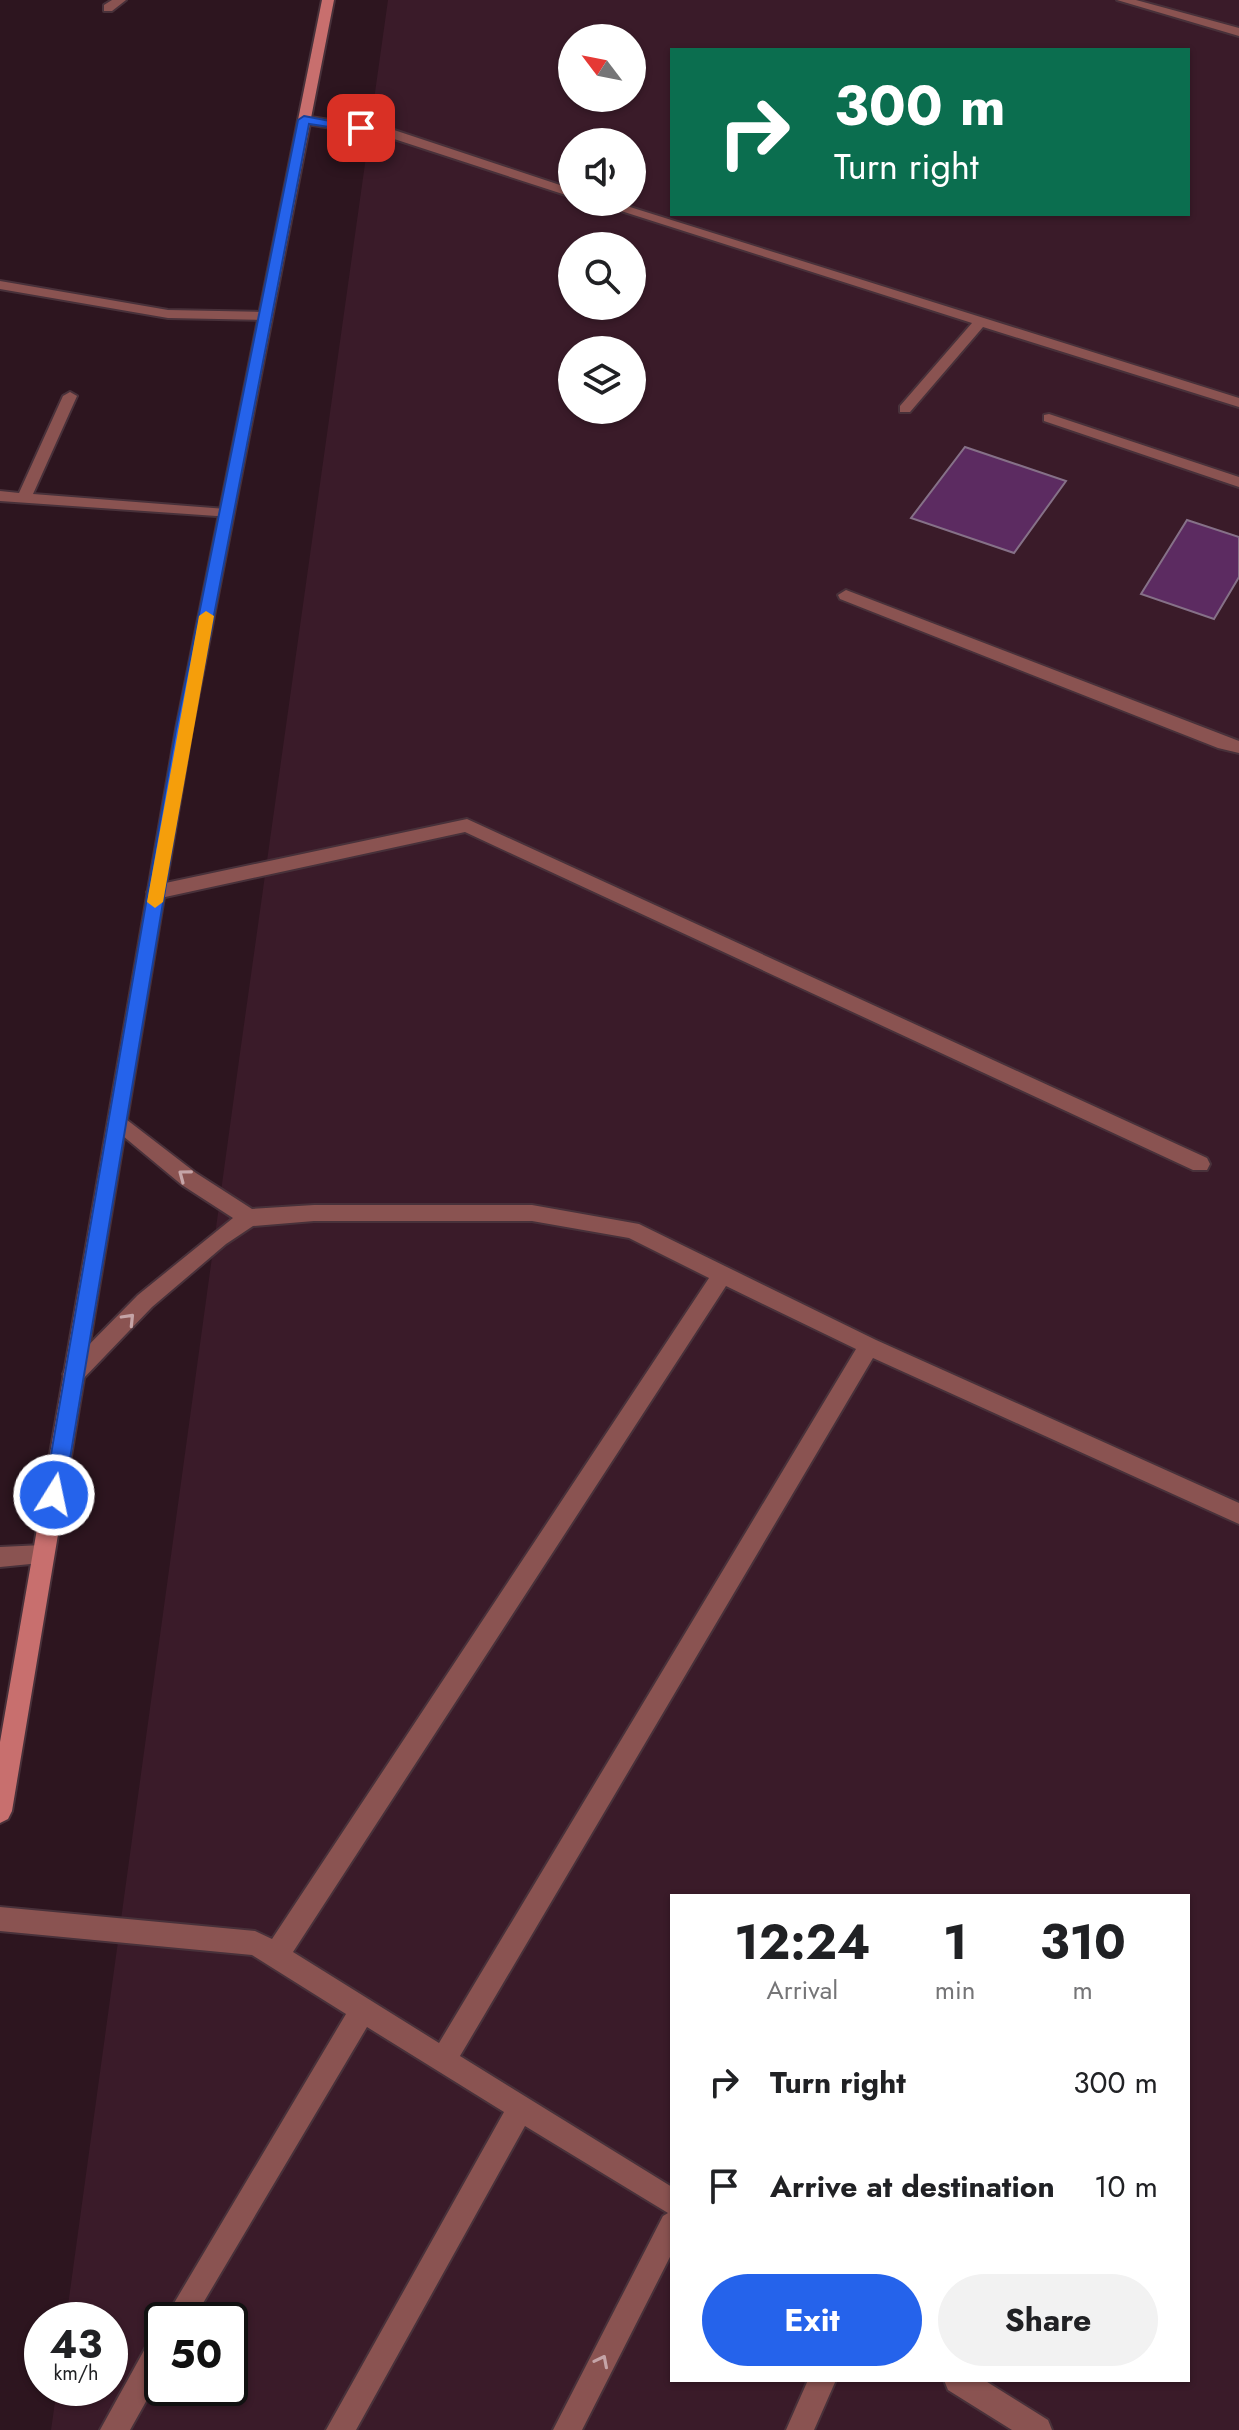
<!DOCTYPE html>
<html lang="en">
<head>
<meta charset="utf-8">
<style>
	body { margin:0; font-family:Jost,sans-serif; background:#f2f2f2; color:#202124; height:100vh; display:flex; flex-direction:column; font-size:30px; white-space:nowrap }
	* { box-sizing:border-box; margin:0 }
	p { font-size:26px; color:#757577 }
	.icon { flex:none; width:44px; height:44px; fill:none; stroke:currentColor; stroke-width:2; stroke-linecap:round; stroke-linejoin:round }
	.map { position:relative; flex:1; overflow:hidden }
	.drawer { position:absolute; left:670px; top:1894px; width:520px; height:488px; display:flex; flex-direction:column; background:#fff; border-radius:0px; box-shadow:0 2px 6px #0004 }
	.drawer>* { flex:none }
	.hud { position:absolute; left:670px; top:48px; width:520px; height:168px; border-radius:0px; box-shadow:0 2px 6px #0004; background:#0b6e4f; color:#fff; overflow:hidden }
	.needle { width:52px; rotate:302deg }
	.fabs { position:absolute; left:558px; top:24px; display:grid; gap:16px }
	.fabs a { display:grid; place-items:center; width:88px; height:88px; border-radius:50%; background:#fff; box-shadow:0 2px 6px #0004; font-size:40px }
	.speed { position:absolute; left:24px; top:2302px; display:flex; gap:16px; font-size:40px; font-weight:700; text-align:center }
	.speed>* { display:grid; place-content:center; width:104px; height:104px; border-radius:50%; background:#fff; box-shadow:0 2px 6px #0004; line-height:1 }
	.speed small { font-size:20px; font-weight:400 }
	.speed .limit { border:4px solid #111; border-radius:12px; background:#fff; color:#111 }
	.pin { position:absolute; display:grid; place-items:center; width:68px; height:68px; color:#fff; margin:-34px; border-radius:16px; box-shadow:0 4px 12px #0006 }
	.me { position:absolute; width:88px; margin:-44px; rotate:10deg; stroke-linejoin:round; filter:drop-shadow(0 0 6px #0008) }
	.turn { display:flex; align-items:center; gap:28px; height:168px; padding:0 32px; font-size:36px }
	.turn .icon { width:104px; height:104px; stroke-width:2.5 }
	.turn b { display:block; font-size:56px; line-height:68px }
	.eta { display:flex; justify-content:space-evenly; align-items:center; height:136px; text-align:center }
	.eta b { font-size:48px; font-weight:700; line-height:56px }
	.cta { display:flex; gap:16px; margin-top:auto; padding:16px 32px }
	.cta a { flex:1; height:92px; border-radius:48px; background:#2563eb; color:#fff; font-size:32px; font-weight:700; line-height:92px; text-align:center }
	.cta a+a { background:#f2f2f2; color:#202124 }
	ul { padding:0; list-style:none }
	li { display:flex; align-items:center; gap:24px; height:104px; padding:0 32px }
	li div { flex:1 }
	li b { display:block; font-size:30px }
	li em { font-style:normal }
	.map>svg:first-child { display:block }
	.built { fill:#3a1b29; fill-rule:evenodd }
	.building { fill:#5c2b61; stroke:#867188; stroke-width:2 }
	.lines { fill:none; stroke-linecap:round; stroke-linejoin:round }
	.service-casing { stroke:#48313a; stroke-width:4 }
	.secondary-casing { stroke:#48313a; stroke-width:4 }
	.service { fill:#8a5351; fill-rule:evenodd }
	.secondary { fill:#c86f6e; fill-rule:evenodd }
	.oneway { stroke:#c5a4a7 }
	.route { fill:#2563eb; stroke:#184099; stroke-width:2 }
	.slow { fill:#f59e0b }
</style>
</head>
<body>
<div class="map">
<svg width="1239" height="2430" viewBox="0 0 1239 2430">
	<rect width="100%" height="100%" fill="#2d151f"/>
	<path class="built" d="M 388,0 L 1239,0 L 1239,2430 L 51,2430 L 57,2388 L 110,2388 L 110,2320 L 66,2320 L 240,1053 ZM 572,38 L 632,38 L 632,98 L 572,98 ZM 672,50 L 1188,50 L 1188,214 L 672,214 ZM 572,142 L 632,142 L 632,202 L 572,202 ZM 572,246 L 632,246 L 632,306 L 572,306 ZM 572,350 L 632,350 L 632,410 L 572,410 ZM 672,1896 L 1188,1896 L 1188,2380 L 672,2380 ZM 162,2320 L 230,2320 L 230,2388 L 162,2388 Z"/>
	<path class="building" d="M 965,447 L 1066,481 L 1014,553 L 911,518 Z
		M 1187,520 L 1239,537 L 1239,577 L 1214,619 L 1141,594 Z"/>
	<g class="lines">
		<g class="service-casing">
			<path id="service" d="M 112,0 L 126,0 L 112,11 L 104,11 L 104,5 Z
				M 1117,0 L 1136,0 L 1239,28 L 1239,36 Z
				M 304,116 L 394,130 L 572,189 L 572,197 L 388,137 L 300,123 L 298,120 Z
				M 593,202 L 614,202 L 1239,398 L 1239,407 L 983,327 L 910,412 L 900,412 L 900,406 L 972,323 Z
				M 0,281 L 168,310 L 265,312 L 272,316 L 265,320 L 168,318 L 0,289 Z
				M 70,392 L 77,396 L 33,494 L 226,509 L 231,511 L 231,517 L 0,501 L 0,491 L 19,493 L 63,396 Z
				M 1049,414 L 1239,477 L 1239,487 L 1044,421 L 1044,415 Z
				M 846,590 L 1239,741 L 1239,753 L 1218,748 L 840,599 L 838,595 Z
				M 467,819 L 1207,1158 L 1210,1164 L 1207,1170 L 1193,1170 L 465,832 L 156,899 L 147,892 L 156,885 Z
				M 118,1113 L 196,1173 L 252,1209 L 314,1205 L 532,1205 L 639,1224 L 876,1340 L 1239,1503 L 1239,1524 L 873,1358 L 460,2056 L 672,2187 L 672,2253 L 582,2430 L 553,2430 L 663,2216 L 668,2213 L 525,2126 L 356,2430 L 326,2430 L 504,2112 L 367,2027 L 193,2320 L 164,2320 L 346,2014 L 252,1955 L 0,1931 L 0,1907 L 255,1931 L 272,1939 L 709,1278 L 629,1238 L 532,1221 L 314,1221 L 253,1226 L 226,1244 L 152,1307 L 81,1381 L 74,1383 L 67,1381 L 63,1374 L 67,1367 L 138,1295 L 233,1218 L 182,1185 L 111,1126 L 108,1121 L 111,1116 ZM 726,1286 L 856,1349 L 439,2043 L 293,1952 Z
				M 43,1545 L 51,1548 L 54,1555 L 51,1562 L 0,1567 L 0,1547 Z
				M 162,2332 L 162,2373 L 130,2430 L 100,2430 L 152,2336 Z
				M 808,2380 L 836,2380 L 814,2430 L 786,2430 Z
				M 944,2380 L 984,2380 L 1048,2420 L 1052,2430 L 1012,2430 L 948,2390 Z"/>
		</g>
		<g class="secondary-casing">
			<path id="secondary" d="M 322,0 L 334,0 L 192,729 L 12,1811 L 8,1819 L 0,1823 L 0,1742 L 176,729 Z"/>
		</g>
		<use href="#service" class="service"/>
		<use href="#secondary" class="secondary"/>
	</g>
	<defs><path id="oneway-chevron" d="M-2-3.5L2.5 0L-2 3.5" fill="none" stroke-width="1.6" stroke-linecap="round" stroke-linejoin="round" transform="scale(2)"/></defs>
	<g class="oneway">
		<use href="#oneway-chevron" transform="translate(184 1175) rotate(-143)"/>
		<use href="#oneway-chevron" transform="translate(129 1319) rotate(-46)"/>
		<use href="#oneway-chevron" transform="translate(602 2361) rotate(-63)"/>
	</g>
	<path class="route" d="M 304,116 L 367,128 L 361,132 L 309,124 L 192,729 L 64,1495 L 61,1501 L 54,1504 L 47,1501 L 44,1495 L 176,729 L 298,120 Z"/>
	<path class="slow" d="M 206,611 L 214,616 L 163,902 L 155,908 L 147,902 L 199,616 Z"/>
</svg>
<div class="fabs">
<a><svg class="needle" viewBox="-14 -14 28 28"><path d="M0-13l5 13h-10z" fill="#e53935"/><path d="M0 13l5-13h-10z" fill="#757577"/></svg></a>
<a><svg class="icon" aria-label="sound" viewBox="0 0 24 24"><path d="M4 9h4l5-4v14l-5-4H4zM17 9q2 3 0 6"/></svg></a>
<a><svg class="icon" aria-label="search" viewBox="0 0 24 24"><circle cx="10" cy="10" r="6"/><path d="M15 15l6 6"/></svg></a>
<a><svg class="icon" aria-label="layers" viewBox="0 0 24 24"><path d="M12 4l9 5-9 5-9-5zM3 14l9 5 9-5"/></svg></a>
</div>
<div class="speed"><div>43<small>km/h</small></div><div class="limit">50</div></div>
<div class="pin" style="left:361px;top:128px;background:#d93025"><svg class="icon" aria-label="arrive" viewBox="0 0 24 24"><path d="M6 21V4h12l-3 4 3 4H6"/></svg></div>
<svg class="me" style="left:54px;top:1495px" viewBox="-20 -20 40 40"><circle r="17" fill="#2563eb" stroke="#fff" stroke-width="3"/><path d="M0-11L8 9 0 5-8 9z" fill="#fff"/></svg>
<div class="hud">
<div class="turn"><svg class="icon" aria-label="right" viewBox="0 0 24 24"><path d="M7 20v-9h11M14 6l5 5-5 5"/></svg><div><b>300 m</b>Turn right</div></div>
</div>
<section class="drawer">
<div class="eta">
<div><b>12:24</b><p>Arrival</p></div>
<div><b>1</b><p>min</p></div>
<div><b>310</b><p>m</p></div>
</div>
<ul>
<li><svg class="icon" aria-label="right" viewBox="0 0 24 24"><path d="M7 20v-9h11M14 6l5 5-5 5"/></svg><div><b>Turn right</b></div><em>300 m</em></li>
<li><svg class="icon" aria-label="arrive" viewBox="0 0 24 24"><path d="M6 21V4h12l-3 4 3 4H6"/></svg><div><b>Arrive at destination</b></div><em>10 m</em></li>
</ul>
<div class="cta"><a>Exit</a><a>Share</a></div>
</section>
</div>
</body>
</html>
